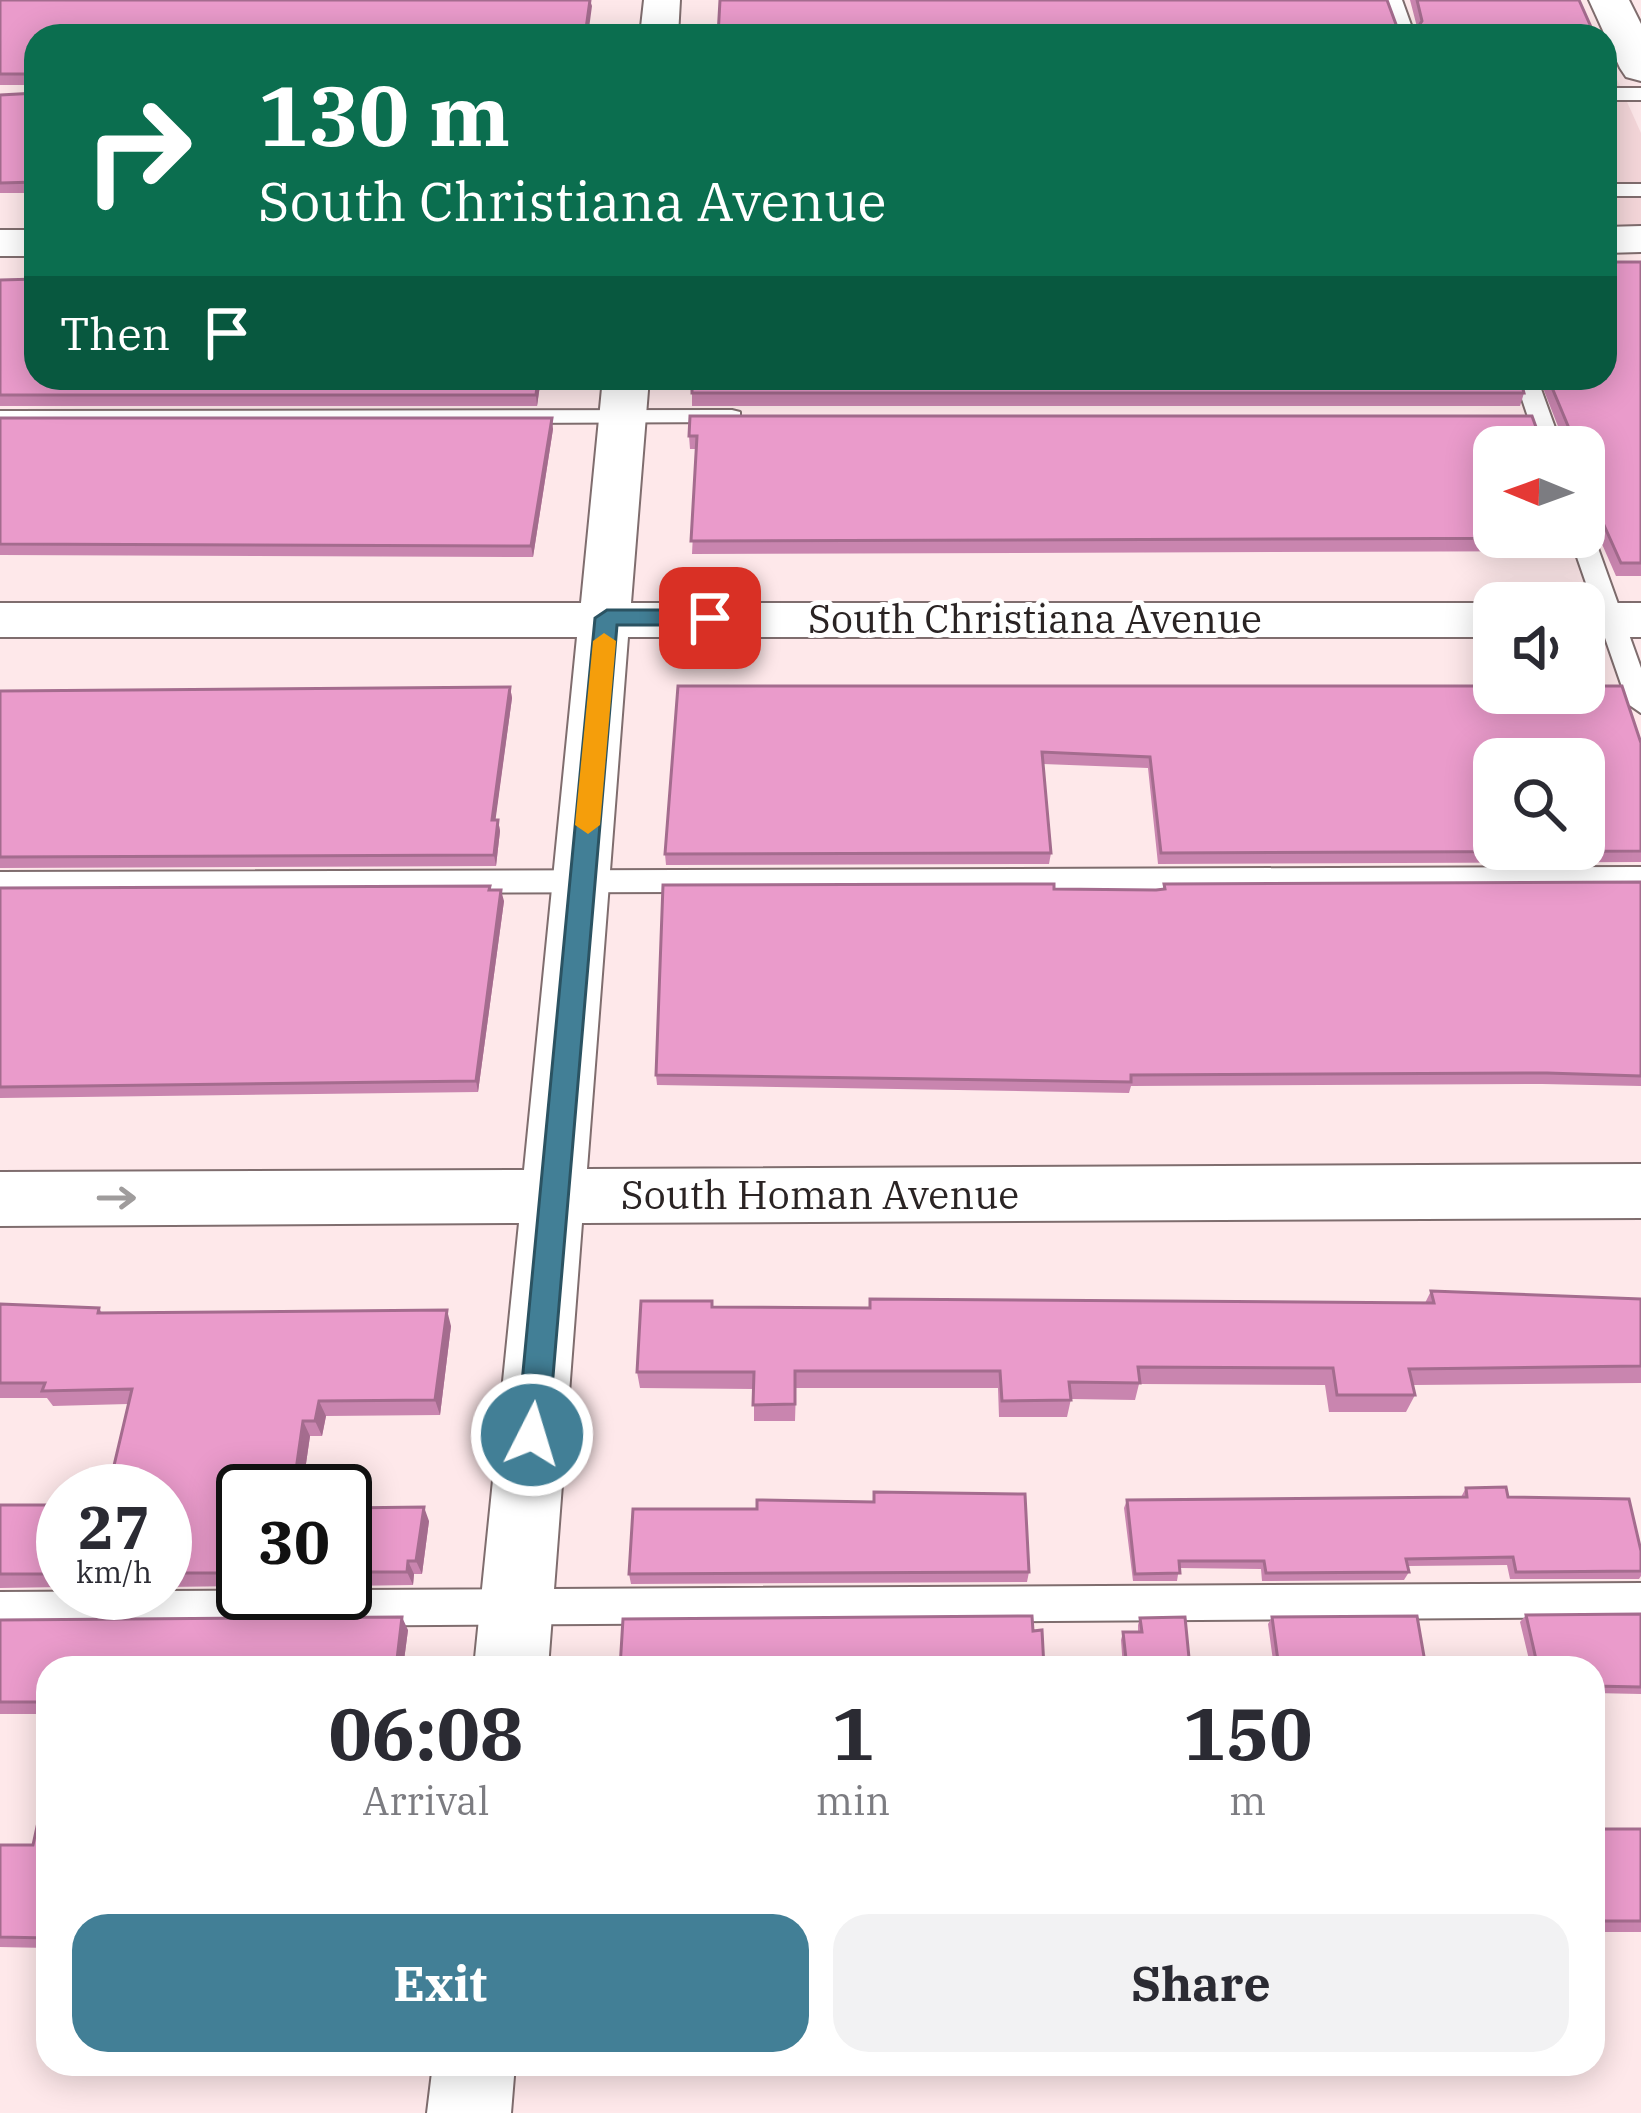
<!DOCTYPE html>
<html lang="en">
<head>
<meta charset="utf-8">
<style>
	body { margin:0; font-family:"IBM Plex Serif",serif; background:#f2f2f3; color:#2b2b33; height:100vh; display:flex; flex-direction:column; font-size:45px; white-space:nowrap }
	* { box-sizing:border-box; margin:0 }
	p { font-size:39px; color:#7c7c81 }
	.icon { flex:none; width:66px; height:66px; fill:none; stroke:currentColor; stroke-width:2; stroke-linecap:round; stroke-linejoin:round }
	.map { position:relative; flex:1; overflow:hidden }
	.drawer { position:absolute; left:36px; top:1656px; width:1569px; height:420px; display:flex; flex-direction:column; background:#fff; border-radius:36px; box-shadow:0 6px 30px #0003 }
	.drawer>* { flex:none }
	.guide { position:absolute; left:24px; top:24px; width:1593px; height:366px; border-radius:36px; box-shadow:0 6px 30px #0003; background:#0b6e4f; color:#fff; overflow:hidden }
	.needle { width:78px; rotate:271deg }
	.buttons { position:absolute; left:1473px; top:426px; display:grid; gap:24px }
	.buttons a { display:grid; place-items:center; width:132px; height:132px; border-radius:24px; background:#fff; box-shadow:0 6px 30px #0003; font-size:60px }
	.speed { position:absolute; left:36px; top:1464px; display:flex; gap:24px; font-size:60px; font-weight:700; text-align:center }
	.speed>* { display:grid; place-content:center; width:156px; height:156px; border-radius:50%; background:#fff; box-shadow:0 6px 30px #0003; line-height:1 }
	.speed small { font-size:30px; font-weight:400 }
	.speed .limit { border:6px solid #111; border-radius:18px; background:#fff; color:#111 }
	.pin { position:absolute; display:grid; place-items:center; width:102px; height:102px; color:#fff; margin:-51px; border-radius:24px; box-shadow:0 6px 18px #0006 }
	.me { position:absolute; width:132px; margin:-66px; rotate:5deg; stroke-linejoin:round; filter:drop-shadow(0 0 9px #0008) }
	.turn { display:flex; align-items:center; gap:42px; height:252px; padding:0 36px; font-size:54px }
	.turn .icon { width:156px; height:156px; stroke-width:2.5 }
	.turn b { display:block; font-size:84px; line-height:102px }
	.then { display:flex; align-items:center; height:114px; padding:0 36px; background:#0003; gap:24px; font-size:45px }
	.eta { display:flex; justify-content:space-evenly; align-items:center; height:204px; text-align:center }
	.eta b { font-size:72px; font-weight:800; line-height:84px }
	.button { display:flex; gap:24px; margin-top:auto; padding:24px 36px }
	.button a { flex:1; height:138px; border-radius:36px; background:#427f96; color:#fff; font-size:48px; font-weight:800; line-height:138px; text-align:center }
	.button a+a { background:#f2f2f3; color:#2b2b33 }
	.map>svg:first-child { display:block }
	.built { fill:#f5d7da }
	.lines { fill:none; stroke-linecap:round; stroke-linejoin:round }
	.lane-casing { stroke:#7f6d6e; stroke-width:4 }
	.street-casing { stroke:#7f6d6e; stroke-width:4 }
	.secondary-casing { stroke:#7f6d6e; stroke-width:4 }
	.lane { fill:#fff; fill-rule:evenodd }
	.street { fill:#fff; fill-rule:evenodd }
	.secondary { fill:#fff; fill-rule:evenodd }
	.wall { fill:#c985af }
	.shaded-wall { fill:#a46c8e }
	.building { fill:#ea9bcb; stroke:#a46c8e; stroke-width:3; fill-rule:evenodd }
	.oneway { stroke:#9f9c9c }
	.route { fill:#427f96; stroke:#2b5362; stroke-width:3 }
	.slow { fill:#f59e0b }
	.labels { text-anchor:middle; stroke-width:10; stroke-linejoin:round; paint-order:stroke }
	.street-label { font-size:39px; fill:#2a2323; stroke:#fff }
</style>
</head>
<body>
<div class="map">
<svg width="1641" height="2113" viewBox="0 0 1641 2113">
	<rect width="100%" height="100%" fill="#fee8ea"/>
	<path class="built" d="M 1605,53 L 1641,133 L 1641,225 L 1605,225 Z"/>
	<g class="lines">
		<g class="lane-casing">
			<path id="lane" d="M 1384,0 L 1402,0 L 1415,36 L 1397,36 Z
				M 1605,88 L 1641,88 L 1641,100 L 1605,100 Z
				M 1605,184 L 1641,184 L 1641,196 L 1605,196 Z
				M 1515,378 L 1537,378 L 1562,447 L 1538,447 Z
				M 732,410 L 740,412 L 740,422 L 0,425 L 0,411 Z
				M 1584,530 L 1594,537 L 1641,668 L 1641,713 L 1628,704 L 1570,537 L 1584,537 Z
				M 1641,867 L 1641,889 L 0,894 L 0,872 Z
				M 1641,1583 L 1641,1617 L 0,1628 L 0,1592 Z"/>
		</g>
		<g class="street-casing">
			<path id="street" d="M 644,0 L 680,0 L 678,36 L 640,36 Z
				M 1641,226 L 1641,252 L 1605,253 L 1605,227 Z
				M 0,230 L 36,230 L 36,256 L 0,256 Z
				M 603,378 L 649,378 L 631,603 L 1494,603 L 1494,637 L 628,637 L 587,1169 L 1641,1164 L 1641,1218 L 582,1223 L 548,1668 L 474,1668 L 519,1223 L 0,1226 L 0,1172 L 524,1170 L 577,637 L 0,637 L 0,603 L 581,603 Z
				M 1583,603 L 1641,603 L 1641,637 L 1584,637 Z
				M 433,2064 L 515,2064 L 511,2113 L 427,2113 Z"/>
		</g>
		<g class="secondary-casing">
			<path id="secondary" d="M 1589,0 L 1629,0 L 1641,24 L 1641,81 L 1626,77 L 1620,68 Z"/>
		</g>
		<use href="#lane" class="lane"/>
		<use href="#street" class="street"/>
		<use href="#secondary" class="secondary"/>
	</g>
	<path class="wall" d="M 0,0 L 592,6 L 36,36 L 36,85 L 0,85 Z
		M 1410,0 L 1579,0 L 1595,36 L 1397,27 L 1417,27 Z
		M 36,90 L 36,193 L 0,193 L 0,95 L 36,93 Z
		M 1641,262 L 1641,576 L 1616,576 L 1598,535 L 1584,526 L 1584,447 L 1494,447 L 1575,538 L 1570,551 L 692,554 L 697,449 L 690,449 L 689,436 L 1563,439 L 1539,378 L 1605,378 Z
		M 0,280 L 541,378 L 537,406 L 0,406 Z
		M 692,393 L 1524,393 L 1520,406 L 692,406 Z
		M 0,418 L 553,429 L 533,557 L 0,555 Z
		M 678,686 L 1641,743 L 1641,862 L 1158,864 L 1148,768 L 1043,764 L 1051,853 L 1049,864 L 666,865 L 665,854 Z
		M 510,687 L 512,698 L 495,820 L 498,820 L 500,831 L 496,866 L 0,868 L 0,691 Z
		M 1641,882 L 1641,1086 L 1542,1084 L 1131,1086 L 1129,1093 L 657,1085 L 656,1075 L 1054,889 L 1156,890 L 1163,889 L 1164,884 Z
		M 0,888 L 491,890 L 504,901 L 478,1092 L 0,1098 Z
		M 1431,1291 L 1641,1299 L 1641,1383 L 1413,1385 L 1415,1395 L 1406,1412 L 1329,1412 L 1325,1385 L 1139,1384 L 1135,1400 L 1071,1399 L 1067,1417 L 999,1417 L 998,1388 L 796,1388 L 795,1421 L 754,1421 L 754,1389 L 640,1388 L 637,1372 L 712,1307 L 870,1308 L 1425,1303 Z
		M 0,1304 L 99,1308 L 102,1313 L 451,1326 L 440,1415 L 326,1416 L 322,1436 L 310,1436 L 302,1491 L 243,1491 L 243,1586 L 165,1587 L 165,1491 L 128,1404 L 53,1406 L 47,1398 L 0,1398 Z
		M 1466,1488 L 1508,1497 L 1641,1571 L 1641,1576 L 1639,1579 L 1510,1579 L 1507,1565 L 1408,1566 L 1409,1572 L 1404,1580 L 1262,1581 L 1261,1569 L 1179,1568 L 1177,1581 L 1133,1581 L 1124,1508 L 1127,1500 L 1461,1497 Z
		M 0,1505 L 63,1505 L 63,1587 L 0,1588 Z
		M 345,1508 L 429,1521 L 422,1574 L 414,1574 L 413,1585 L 345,1586 Z
		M 1029,1572 L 1027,1582 L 631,1584 L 629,1574 Z
		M 1641,1614 L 1641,1694 L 1593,1693 L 1593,1668 L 1531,1668 L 1520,1622 L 1526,1615 Z
		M 1272,1617 L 1426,1668 L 1274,1668 L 1268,1624 Z
		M 1140,1618 L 1190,1668 L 1123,1668 L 1121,1640 L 1123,1632 L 1138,1632 L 1138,1625 Z
		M 0,1620 L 408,1630 L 403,1668 L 48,1668 L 48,1714 L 0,1714 Z
		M 48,1790 L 48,1948 L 0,1947 L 0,1845 L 33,1845 Z
		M 1593,1829 L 1641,1829 L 1641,1932 L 1593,1932 Z"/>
	<path class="shaded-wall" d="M 590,0 L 592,6 L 588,36 L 585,36 Z
		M 538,378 L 541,378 L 537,406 L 536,395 Z
		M 552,418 L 553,429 L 533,557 L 531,546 Z
		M 510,687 L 512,698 L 494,831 L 492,820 Z
		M 498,820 L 500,831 L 496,866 L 494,855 Z
		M 501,890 L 504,901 L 478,1092 L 476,1081 Z
		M 447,1310 L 451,1326 L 440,1415 L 435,1400 Z
		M 319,1401 L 326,1416 L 322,1436 L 315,1421 Z
		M 303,1421 L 310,1436 L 302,1491 L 293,1491 Z
		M 424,1507 L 429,1521 L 422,1574 L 416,1561 Z
		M 408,1561 L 414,1574 L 413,1585 L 407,1572 Z
		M 402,1617 L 408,1630 L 403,1668 L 396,1668 Z"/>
	<path class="building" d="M 0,0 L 590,0 L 585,36 L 36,36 L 36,77 L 33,74 L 0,74 Z
		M 720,0 L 1387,0 L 1397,27 L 1418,27 L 1422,21 L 1417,0 L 1579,0 L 1595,36 L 718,36 Z
		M 36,90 L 36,182 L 0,183 L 0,95 L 36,93 Z
		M 1605,262 L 1641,262 L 1641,563 L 1621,563 L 1603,523 L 1588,513 L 1584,520 L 1584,447 L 1494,447 L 1494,537 L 1575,538 L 691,541 L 697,436 L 689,436 L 690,416 L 1532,416 L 1540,438 L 1567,439 L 1571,433 L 1548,378 L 1605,378 Z
		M 36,279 L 36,378 L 538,378 L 536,395 L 0,395 L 0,280 Z
		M 692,378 L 1520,378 L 1524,393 L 692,393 Z
		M 0,418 L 552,418 L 531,546 L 0,544 Z
		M 678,686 L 1494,686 L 1494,693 L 1584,693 L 1584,686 L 1622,686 L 1641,743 L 1641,851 L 1161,853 L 1150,757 L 1042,752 L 1051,853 L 665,854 ZM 1494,759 L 1584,759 L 1584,849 L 1494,849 Z
		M 510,687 L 492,820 L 498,820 L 494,855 L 0,857 L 0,691 Z
		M 1641,882 L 1641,1076 L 1547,1073 L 1131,1075 L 1131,1082 L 656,1075 L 663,885 L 1054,884 L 1054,889 L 1156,890 L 1165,889 L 1164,884 Z
		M 490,886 L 489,890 L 501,890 L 476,1081 L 0,1087 L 0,888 Z
		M 1431,1291 L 1641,1299 L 1641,1366 L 1409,1369 L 1415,1395 L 1337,1395 L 1333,1368 L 1138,1367 L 1140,1383 L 1069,1382 L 1071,1400 L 1002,1401 L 1000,1371 L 795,1371 L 795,1404 L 753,1405 L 754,1372 L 637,1372 L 641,1301 L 712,1301 L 712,1307 L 870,1308 L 870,1299 L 1434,1303 Z
		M 0,1304 L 99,1308 L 98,1313 L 447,1310 L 435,1400 L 319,1401 L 315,1421 L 303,1421 L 293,1491 L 243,1491 L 243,1573 L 165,1573 L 165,1491 L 108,1491 L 132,1389 L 42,1391 L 45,1383 L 0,1383 Z
		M 1506,1487 L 1508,1497 L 1629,1499 L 1641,1551 L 1641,1571 L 1516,1572 L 1513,1557 L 1406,1559 L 1409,1572 L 1266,1573 L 1264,1561 L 1179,1561 L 1180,1573 L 1135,1574 L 1127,1500 L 1467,1497 L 1466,1488 Z
		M 874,1492 L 1025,1494 L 1029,1572 L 629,1574 L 633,1509 L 757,1509 L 757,1500 L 874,1502 Z
		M 0,1505 L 63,1505 L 63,1574 L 0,1574 Z
		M 424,1507 L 416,1561 L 408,1561 L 407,1572 L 345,1572 L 345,1508 Z
		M 1641,1614 L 1641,1687 L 1593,1686 L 1593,1668 L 1538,1668 L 1526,1615 Z
		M 1032,1616 L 1033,1631 L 1042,1630 L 1044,1668 L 620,1668 L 623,1619 Z
		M 1417,1616 L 1426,1668 L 1279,1668 L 1272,1617 Z
		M 402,1617 L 396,1668 L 48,1668 L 48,1702 L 0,1702 L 0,1620 Z
		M 1185,1617 L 1190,1668 L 1127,1668 L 1123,1632 L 1142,1632 L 1140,1618 Z
		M 45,1790 L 48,1790 L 48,1938 L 0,1937 L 0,1845 L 33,1845 Z
		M 1593,1829 L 1641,1829 L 1641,1921 L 1593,1921 Z"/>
	<defs><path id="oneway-shaft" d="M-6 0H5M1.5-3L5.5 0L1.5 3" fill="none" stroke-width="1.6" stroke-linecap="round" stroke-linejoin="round" transform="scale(3)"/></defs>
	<use class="oneway" href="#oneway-shaft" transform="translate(117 1198)"/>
	<path class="route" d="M 607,610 L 710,610 L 721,618 L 710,625 L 617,625 L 548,1435 L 543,1445 L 532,1449 L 522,1445 L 517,1435 L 595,618 Z"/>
	<path class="slow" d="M 604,633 L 616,641 L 600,825 L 588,834 L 575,825 L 593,641 Z"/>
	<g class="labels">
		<g class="street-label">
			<text x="1035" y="633">South Christiana Avenue</text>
			<text x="820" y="1209">South Homan Avenue</text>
		</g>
	</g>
</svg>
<div class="buttons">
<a><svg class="needle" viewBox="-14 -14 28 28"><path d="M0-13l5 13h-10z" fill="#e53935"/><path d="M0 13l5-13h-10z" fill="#7c7c81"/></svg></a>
<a><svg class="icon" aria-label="sound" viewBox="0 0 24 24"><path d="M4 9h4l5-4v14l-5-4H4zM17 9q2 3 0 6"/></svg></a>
<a><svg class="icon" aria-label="search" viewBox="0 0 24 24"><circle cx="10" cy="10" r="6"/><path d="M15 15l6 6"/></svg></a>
</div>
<div class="speed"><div>27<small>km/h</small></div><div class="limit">30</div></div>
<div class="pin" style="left:710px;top:618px;background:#d93025"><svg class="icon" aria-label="arrive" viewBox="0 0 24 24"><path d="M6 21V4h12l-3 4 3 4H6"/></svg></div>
<svg class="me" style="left:532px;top:1435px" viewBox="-20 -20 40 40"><circle r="17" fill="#427f96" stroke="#fff" stroke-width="3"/><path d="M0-11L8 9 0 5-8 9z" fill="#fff"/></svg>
<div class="guide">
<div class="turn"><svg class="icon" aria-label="right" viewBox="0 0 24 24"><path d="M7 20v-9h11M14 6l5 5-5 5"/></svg><div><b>130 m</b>South Christiana Avenue</div></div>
<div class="then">Then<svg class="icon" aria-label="arrive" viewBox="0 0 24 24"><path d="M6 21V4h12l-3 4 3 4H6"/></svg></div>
</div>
<section class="drawer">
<div class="eta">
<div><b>06:08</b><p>Arrival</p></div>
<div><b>1</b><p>min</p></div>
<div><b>150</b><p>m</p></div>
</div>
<div class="button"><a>Exit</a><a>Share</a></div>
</section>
</div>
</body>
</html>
